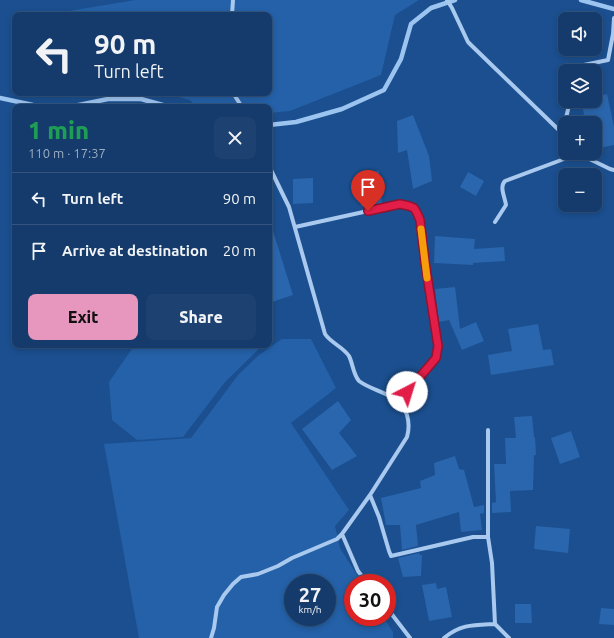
<!DOCTYPE html>
<html lang="en">
<head>
<meta charset="utf-8">
<style>
	body { margin:0; font-family:Ubuntu,sans-serif; background:#1d4271; color:#f1f3f6; height:100vh; display:flex; flex-direction:column; font-size:15px; white-space:nowrap }
	* { box-sizing:border-box; margin:0 }
	p { font-size:13px; color:#9dadc1 }
	.icon { flex:none; width:22px; height:22px; fill:none; stroke:currentColor; stroke-width:2; stroke-linecap:round; stroke-linejoin:round }
	.map { position:relative; flex:1; overflow:hidden }
	.sheet { position:absolute; left:12px; top:104px; width:260px; height:244px; display:flex; flex-direction:column; background:#143b6b; border-radius:8px; box-shadow:0 2px 6px #0003,0 0 0 1px #33557e }
	.sheet>* { flex:none }
	.top-card { position:absolute; left:12px; top:12px; width:260px; height:84px; border-radius:8px; box-shadow:0 2px 6px #0003,0 0 0 1px #33557e; background:#143b6b; color:#f1f3f6; overflow:hidden }
	.controls { position:absolute; left:558px; top:12px; display:grid; gap:8px }
	.controls a { display:grid; place-items:center; width:44px; height:44px; border-radius:8px; background:#143b6b; box-shadow:0 2px 6px #0003,0 0 0 1px #33557e; font-size:20px }
	.speed { position:absolute; left:284px; top:574px; display:flex; gap:8px; font-size:20px; font-weight:700; text-align:center }
	.speed>* { display:grid; place-content:center; width:52px; height:52px; border-radius:50%; background:#143b6b; box-shadow:0 2px 6px #0003,0 0 0 1px #33557e; line-height:1 }
	.speed small { font-size:10px; font-weight:400 }
	.speed .limit { border:6px solid #d22; background:#fff; color:#111 }
	.pin { position:absolute; display:grid; place-items:center; width:34px; height:34px; color:#fff; margin:-41px -17px; border-radius:50% 50% 50% 0; rotate:-45deg; box-shadow:0 0 4px #0007 }
	.pin .icon { rotate:45deg }
	.me { position:absolute; width:44px; margin:-22px; rotate:40deg; stroke-linejoin:round; filter:drop-shadow(0 0 3px #0008) }
	.turn { display:flex; align-items:center; gap:14px; height:84px; padding:0 16px; font-size:18px }
	.turn .icon { width:52px; height:52px; stroke-width:2.5 }
	.turn b { display:block; font-size:28px; line-height:34px }
	.round { display:grid; place-items:center; flex:none; width:42px; height:42px; border-radius:8px; background:#1d4271 }
	.headline { display:flex; align-items:center; justify-content:space-between; height:68px; padding:0 16px }
	h1 { font-size:24px; font-weight:800; line-height:30px; color:#1e9e55 }
	.button { display:flex; gap:8px; margin-top:auto; padding:8px 16px }
	.button a { flex:1; height:46px; border-radius:8px; background:#e797bd; color:#111; font-size:16px; font-weight:800; line-height:46px; text-align:center }
	.button a+a { background:#1d4271; color:#f1f3f6 }
	ul { padding:0; list-style:none }
	li { display:flex; align-items:center; gap:12px; height:52px; padding:0 16px; border-top:1px solid #33557e }
	li div { flex:1 }
	li b { display:block; font-size:15px }
	li em { font-style:normal }
	.map>svg:first-child { display:block }
	.green { fill:#2461a8; fill-rule:evenodd }
	.lines { fill:none; stroke-linecap:round; stroke-linejoin:round }
	.stream { stroke:#9cc4f0; stroke-width:4.5 }
	.building { fill:#2a66ad }
	.minor { stroke:#a9c9ee; stroke-width:4 }
	.route-casing { stroke:#92132f; stroke-width:10 }
	.route { stroke:#e11d48; stroke-width:7 }
	.slow { stroke:#f59e0b; stroke-width:7 }
</style>
</head>
<body>
<div class="map">
<svg width="614" height="638" viewBox="0 0 614 638">
	<rect width="100%" height="100%" fill="#1b4f8f"/>
	<path class="green" d="M 135,0 L 419,0 L 395,15 L 381,75 L 290,111 L 269,113 L 269,107 L 197,107 L 190,100 L 164,93 L 269,93 L 269,15 L 45,15 Z
		M 282,339 L 311,339 L 336,388 L 291,423 L 349,510 L 335,526 L 340,548 L 362,583 L 353,583 L 353,617 L 383,617 L 393,632 L 393,638 L 139,638 L 104,444 L 191,438 L 238,375 L 259,355 ZM 293,583 L 327,583 L 327,617 L 293,617 Z
		M 139,345 L 263,345 L 225,382 L 183,437 L 137,440 L 112,420 L 109,382 L 131,350 Z"/>
	<g class="lines">
		<path class="stream" d="M 581,0 L 614,9
			M 0,98 L 33,105 L 63,107
			M 69,107 L 108,99 L 141,99 L 170,107
			M 269,125 L 296,122 L 342,109 L 384,90 L 401,59 L 411,24 L 431,8 L 455,0"/>
	</g>
	<path class="building" d="M 607,94 L 614,127 L 614,145 L 595,149 L 595,123 L 586,123 L 581,101 L 595,101 L 595,97 Z
		M 413,115 L 429,156 L 432,181 L 413,189 L 407,150 L 398,153 L 397,121 Z
		M 379,171 L 382,204 L 361,206 L 358,173 Z
		M 468,172 L 484,181 L 476,196 L 460,187 Z
		M 313,178 L 313,203 L 293,204 L 293,179 Z
		M 272,228 L 293,295 L 269,303 L 269,229 Z
		M 435,236 L 475,239 L 474,249 L 504,247 L 505,261 L 473,263 L 473,265 L 434,263 Z
		M 455,287 L 460,329 L 476,322 L 484,341 L 462,350 L 449,320 L 439,322 L 435,289 Z
		M 538,324 L 543,350 L 551,349 L 554,365 L 491,375 L 488,355 L 512,351 L 508,329 Z
		M 338,401 L 351,420 L 339,433 L 357,456 L 332,470 L 302,429 Z
		M 532,416 L 534,437 L 535,437 L 536,455 L 534,455 L 533,490 L 510,491 L 511,512 L 492,513 L 492,503 L 496,502 L 494,464 L 506,464 L 505,438 L 516,438 L 514,417 Z
		M 571,431 L 580,457 L 560,464 L 551,438 Z
		M 455,456 L 459,469 L 464,470 L 474,507 L 484,505 L 484,513 L 480,514 L 482,530 L 461,532 L 459,512 L 416,525 L 418,546 L 402,550 L 400,525 L 386,525 L 381,498 L 421,488 L 420,481 L 435,475 L 434,463 Z
		M 536,526 L 570,529 L 568,553 L 534,549 Z
		M 419,553 L 420,555 L 422,555 L 421,576 L 403,577 L 398,558 Z
		M 436,583 L 437,589 L 446,587 L 452,617 L 429,621 L 422,585 Z
		M 515,604 L 531,604 L 532,623 L 515,623 Z
		M 601,608 L 614,609 L 614,625 L 599,624 Z"/>
	<g class="lines">
		<path class="minor" d="M 447,0 L 452,8 L 468,42 L 471,45 L 565,136
			M 232,15 L 233,0
			M 578,71 L 579,66 L 608,60 L 613,34 L 614,18
			M 233,93 L 242,107
			M 563,134 L 566,118 L 570,101
			M 577,153 L 610,169 L 614,170
			M 495,222 L 506,205 C 505,197 499,187 505,181 L 564,159 L 574,153
			M 295,227 L 400,204 C 408,205 414,206 418,214 C 423,225 423,250 425,263 C 429,291 433,319 438,346 L 436,358 L 399,402
			M 488,430 L 488,537
			M 370,495 L 379,517 L 389,551 L 391,556 L 473,537 L 488,537 L 492,563 L 495,624 L 509,638
			M 342,534 L 358,571 L 367,583
			M 387,608 L 410,638
			M 211,638 L 214,628 L 217,607 L 224,595 L 233,584 L 241,577 L 258,574 L 278,566 L 292,558 L 337,539 L 342,534 L 370,495 L 407,437 C 409,430 409,422 407,415 C 400,393 375,393 359,381 C 353,374 353,364 349,356 C 343,347 331,343 325,334 L 289,207 L 269,166
			M 444,638 C 461,624 474,625 495,624"/>
	</g>
	<g class="lines">
		<g class="route-casing">
			<path id="route" d="M 368,211 L 400,204 L 409,206 L 414,208 L 417,213 L 420,220 L 425,262 L 438,346 L 436,358 L 407,392"/>
		</g>
		<use href="#route" class="route"/>
		<path class="slow" d="M 421,229 L 427,278"/>
	</g>
</svg>
<div class="controls">
<a><svg class="icon" aria-label="sound" viewBox="0 0 24 24"><path d="M4 9h4l5-4v14l-5-4H4zM17 9q2 3 0 6"/></svg></a>
<a><svg class="icon" aria-label="layers" viewBox="0 0 24 24"><path d="M12 4l9 5-9 5-9-5zM3 14l9 5 9-5"/></svg></a>
<a>+</a>
<a>−</a>
</div>
<div class="speed"><div>27<small>km/h</small></div><div class="limit">30</div></div>
<div class="pin" style="left:368px;top:211px;background:#d93025"><svg class="icon" aria-label="arrive" viewBox="0 0 24 24"><path d="M6 21V4h12l-3 4 3 4H6"/></svg></div>
<svg class="me" style="left:407px;top:392px" viewBox="-20 -20 40 40"><circle r="19" fill="#fff"/><path d="M0-13L10 11 0 6-10 11z" fill="#e11d48"/></svg>
<div class="top-card">
<div class="turn"><svg class="icon" aria-label="left" viewBox="0 0 24 24"><path d="M17 20v-9H6M10 6l-5 5 5 5"/></svg><div><b>90 m</b>Turn left</div></div>
</div>
<section class="sheet">
<div class="headline"><div><h1>1 min</h1><p>110 m · 17:37</p></div><a class="round"><svg class="icon" aria-label="close" viewBox="0 0 24 24"><path d="M6 6l12 12M18 6L6 18"/></svg></a></div>
<ul>
<li><svg class="icon" aria-label="left" viewBox="0 0 24 24"><path d="M17 20v-9H6M10 6l-5 5 5 5"/></svg><div><b>Turn left</b></div><em>90 m</em></li>
<li><svg class="icon" aria-label="arrive" viewBox="0 0 24 24"><path d="M6 21V4h12l-3 4 3 4H6"/></svg><div><b>Arrive at destination</b></div><em>20 m</em></li>
</ul>
<div class="button"><a>Exit</a><a>Share</a></div>
</section>
</div>
</body>
</html>
